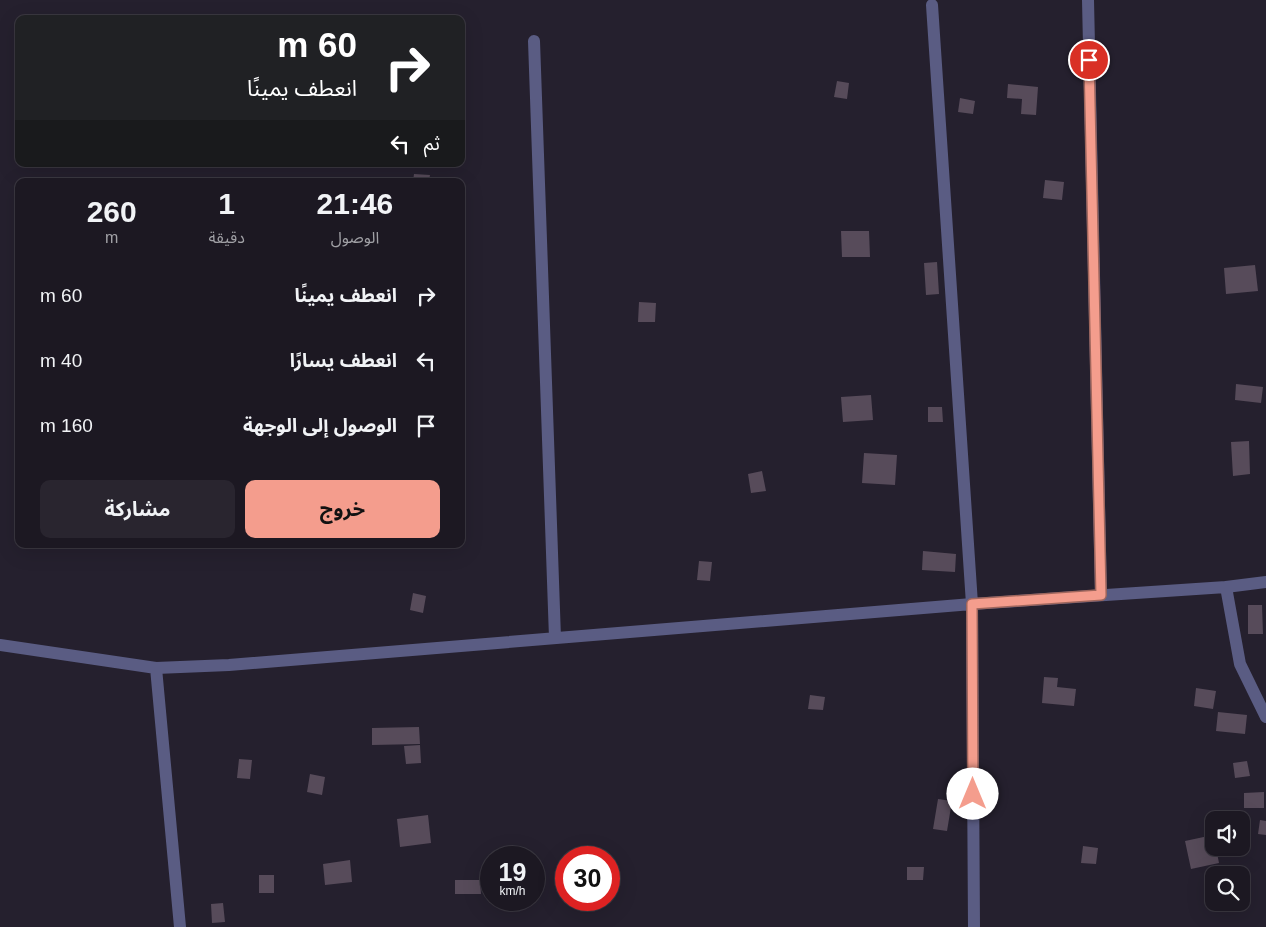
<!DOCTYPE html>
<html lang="ar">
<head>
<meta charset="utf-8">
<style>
	body { margin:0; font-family:Arial,"Noto Sans Arabic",sans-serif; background:#29252f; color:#f1f3f6; direction:rtl; height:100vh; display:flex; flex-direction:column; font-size:19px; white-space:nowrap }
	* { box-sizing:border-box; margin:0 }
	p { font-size:16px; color:#a0a0a5 }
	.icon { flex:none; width:28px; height:28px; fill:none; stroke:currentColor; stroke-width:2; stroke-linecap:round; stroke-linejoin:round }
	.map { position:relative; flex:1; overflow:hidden; direction:ltr }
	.sheet { position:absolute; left:15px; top:178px; width:450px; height:370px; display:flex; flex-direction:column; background:#1c1822; border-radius:10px; box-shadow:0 5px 20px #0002,0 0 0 1px #3a3740; direction:rtl }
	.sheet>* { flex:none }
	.top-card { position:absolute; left:15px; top:15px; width:450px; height:152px; border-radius:10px; box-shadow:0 5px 20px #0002,0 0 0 1px #3a3740; direction:rtl; background:#202124; color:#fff; overflow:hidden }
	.fabs { position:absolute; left:1205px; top:811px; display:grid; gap:10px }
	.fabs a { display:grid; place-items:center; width:45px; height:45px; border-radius:10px; background:#1c1822; box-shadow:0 5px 20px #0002,0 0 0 1px #3a3740; font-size:25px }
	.speed { position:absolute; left:480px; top:846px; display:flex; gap:10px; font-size:25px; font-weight:700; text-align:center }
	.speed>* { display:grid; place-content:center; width:65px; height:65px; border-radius:50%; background:#1c1822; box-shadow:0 5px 20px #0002,0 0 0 1px #3a3740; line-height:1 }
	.speed small { font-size:12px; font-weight:400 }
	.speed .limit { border:8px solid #d22; background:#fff; color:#111 }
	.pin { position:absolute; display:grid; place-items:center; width:42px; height:42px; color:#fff; margin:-21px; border:2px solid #fff; border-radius:50%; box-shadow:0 1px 5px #0007 }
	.me { position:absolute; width:55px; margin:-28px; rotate:0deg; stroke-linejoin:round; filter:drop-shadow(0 0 4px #0008) }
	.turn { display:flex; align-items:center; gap:18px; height:105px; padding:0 25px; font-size:22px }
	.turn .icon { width:65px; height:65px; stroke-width:2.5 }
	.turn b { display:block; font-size:35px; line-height:42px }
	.then { display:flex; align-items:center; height:48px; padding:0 25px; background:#0003; gap:10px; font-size:19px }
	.eta { display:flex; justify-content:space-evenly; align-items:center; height:85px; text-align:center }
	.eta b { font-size:30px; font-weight:700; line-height:35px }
	.button { display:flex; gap:10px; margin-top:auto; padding:10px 25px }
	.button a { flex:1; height:58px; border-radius:10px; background:#f49d8d; color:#111; font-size:20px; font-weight:700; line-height:58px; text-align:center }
	.button a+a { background:#29252f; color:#f1f3f6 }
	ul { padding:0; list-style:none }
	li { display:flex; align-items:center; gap:15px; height:65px; padding:0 25px }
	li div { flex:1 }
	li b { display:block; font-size:19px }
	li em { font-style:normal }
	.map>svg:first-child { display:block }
	.building { fill:#574b5a }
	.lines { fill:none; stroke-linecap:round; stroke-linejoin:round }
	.minor { stroke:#5a5c83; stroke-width:12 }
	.route-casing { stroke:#9f665c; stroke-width:12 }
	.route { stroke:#f49d8d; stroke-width:9 }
</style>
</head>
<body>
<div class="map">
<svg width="1266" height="927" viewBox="0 0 1266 927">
	<rect width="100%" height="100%" fill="#25202e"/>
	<path class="building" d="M 837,81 L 849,83 L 847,99 L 834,97 Z
		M 1008,84 L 1038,87 L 1036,115 L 1021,114 L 1022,99 L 1007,98 Z
		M 960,98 L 975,101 L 973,114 L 958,112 Z
		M 414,174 L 430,175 L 429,181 L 413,181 Z
		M 1045,180 L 1064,182 L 1062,200 L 1043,198 Z
		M 841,231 L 869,231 L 870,257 L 842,257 Z
		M 937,262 L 939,294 L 926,295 L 924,263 Z
		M 1255,265 L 1258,291 L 1226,294 L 1224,268 Z
		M 639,302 L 656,303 L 655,322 L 638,322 Z
		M 1236,384 L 1263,387 L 1261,403 L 1235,400 Z
		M 871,395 L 873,420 L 843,422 L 841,397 Z
		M 928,407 L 942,407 L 943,422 L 928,422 Z
		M 1249,441 L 1250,474 L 1233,476 L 1231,442 Z
		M 864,453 L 897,455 L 895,485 L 862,483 Z
		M 762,471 L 766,491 L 751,493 L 748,474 Z
		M 923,551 L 956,554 L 955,572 L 922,570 Z
		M 699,561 L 712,562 L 710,581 L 697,580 Z
		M 413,593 L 426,596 L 423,613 L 410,610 Z
		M 1248,605 L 1262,605 L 1263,634 L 1248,634 Z
		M 1044,677 L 1058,678 L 1057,687 L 1076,689 L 1074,706 L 1042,703 Z
		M 1196,688 L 1216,691 L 1213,709 L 1194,706 Z
		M 810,695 L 825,697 L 823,710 L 808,709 Z
		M 1218,712 L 1247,715 L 1245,734 L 1216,731 Z
		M 419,727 L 420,744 L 372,745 L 372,728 Z
		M 420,745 L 421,763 L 406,764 L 404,746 Z
		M 239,759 L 252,760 L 250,779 L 237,778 Z
		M 1247,761 L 1250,776 L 1235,778 L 1233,763 Z
		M 310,774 L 325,777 L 322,795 L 307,792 Z
		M 1264,792 L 1264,808 L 1244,808 L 1244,793 Z
		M 938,799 L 952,801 L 947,831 L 933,829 Z
		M 428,815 L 431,843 L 400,847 L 397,819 Z
		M 1260,820 L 1266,821 L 1266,835 L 1258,834 Z
		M 1213,835 L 1214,848 L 1216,848 L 1219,863 L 1191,869 L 1185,841 Z
		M 1083,846 L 1098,848 L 1096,864 L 1081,863 Z
		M 350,860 L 352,882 L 325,885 L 323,864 Z
		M 907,867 L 924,867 L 923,880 L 907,880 Z
		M 259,875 L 274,875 L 274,893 L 259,893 Z
		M 455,880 L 480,880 L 481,894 L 455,894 Z
		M 223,903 L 225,922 L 212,923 L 211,904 Z"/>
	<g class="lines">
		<path class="minor" d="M 1088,0 L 1101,595
			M 932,5 L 972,604 L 974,927
			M 534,41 L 555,638
			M 1226,587 L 1240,664 L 1266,717
			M 0,645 L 156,668
			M 180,927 L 156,668 L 229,665 L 972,604 L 1226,587 L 1266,582"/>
	</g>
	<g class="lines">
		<g class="route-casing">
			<path id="route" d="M 973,794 L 972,604 L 1101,595 L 1089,60"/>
		</g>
		<use href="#route" class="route"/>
	</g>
</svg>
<div class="fabs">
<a><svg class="icon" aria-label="sound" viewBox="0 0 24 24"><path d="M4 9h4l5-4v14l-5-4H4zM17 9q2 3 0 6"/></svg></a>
<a><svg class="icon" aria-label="search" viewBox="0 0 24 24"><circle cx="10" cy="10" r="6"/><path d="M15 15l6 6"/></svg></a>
</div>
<div class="speed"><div>19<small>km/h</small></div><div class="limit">30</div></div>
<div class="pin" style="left:1089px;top:60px;background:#d93025"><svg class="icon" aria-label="arrive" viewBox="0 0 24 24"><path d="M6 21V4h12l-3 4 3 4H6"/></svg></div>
<svg class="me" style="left:973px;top:794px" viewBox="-20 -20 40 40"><circle r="19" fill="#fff"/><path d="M0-13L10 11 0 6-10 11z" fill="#f49d8d"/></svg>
<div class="top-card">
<div class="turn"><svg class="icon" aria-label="right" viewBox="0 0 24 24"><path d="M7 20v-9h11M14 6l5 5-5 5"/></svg><div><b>60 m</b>انعطف يمينًا</div></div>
<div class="then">ثم<svg class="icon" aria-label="left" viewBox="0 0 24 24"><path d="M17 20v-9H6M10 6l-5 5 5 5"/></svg></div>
</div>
<section class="sheet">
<div class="eta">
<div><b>21:46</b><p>الوصول</p></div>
<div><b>1</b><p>دقيقة</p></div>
<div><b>260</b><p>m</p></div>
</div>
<ul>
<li><svg class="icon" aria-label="right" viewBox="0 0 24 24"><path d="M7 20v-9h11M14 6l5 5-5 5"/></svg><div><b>انعطف يمينًا</b></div><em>60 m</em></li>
<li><svg class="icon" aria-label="left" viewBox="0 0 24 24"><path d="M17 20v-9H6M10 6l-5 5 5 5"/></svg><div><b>انعطف يسارًا</b></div><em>40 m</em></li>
<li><svg class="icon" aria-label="arrive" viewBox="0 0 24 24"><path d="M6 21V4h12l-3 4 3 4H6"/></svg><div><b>الوصول إلى الوجهة</b></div><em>160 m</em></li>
</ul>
<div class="button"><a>خروج</a><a>مشاركة</a></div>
</section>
</div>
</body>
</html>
